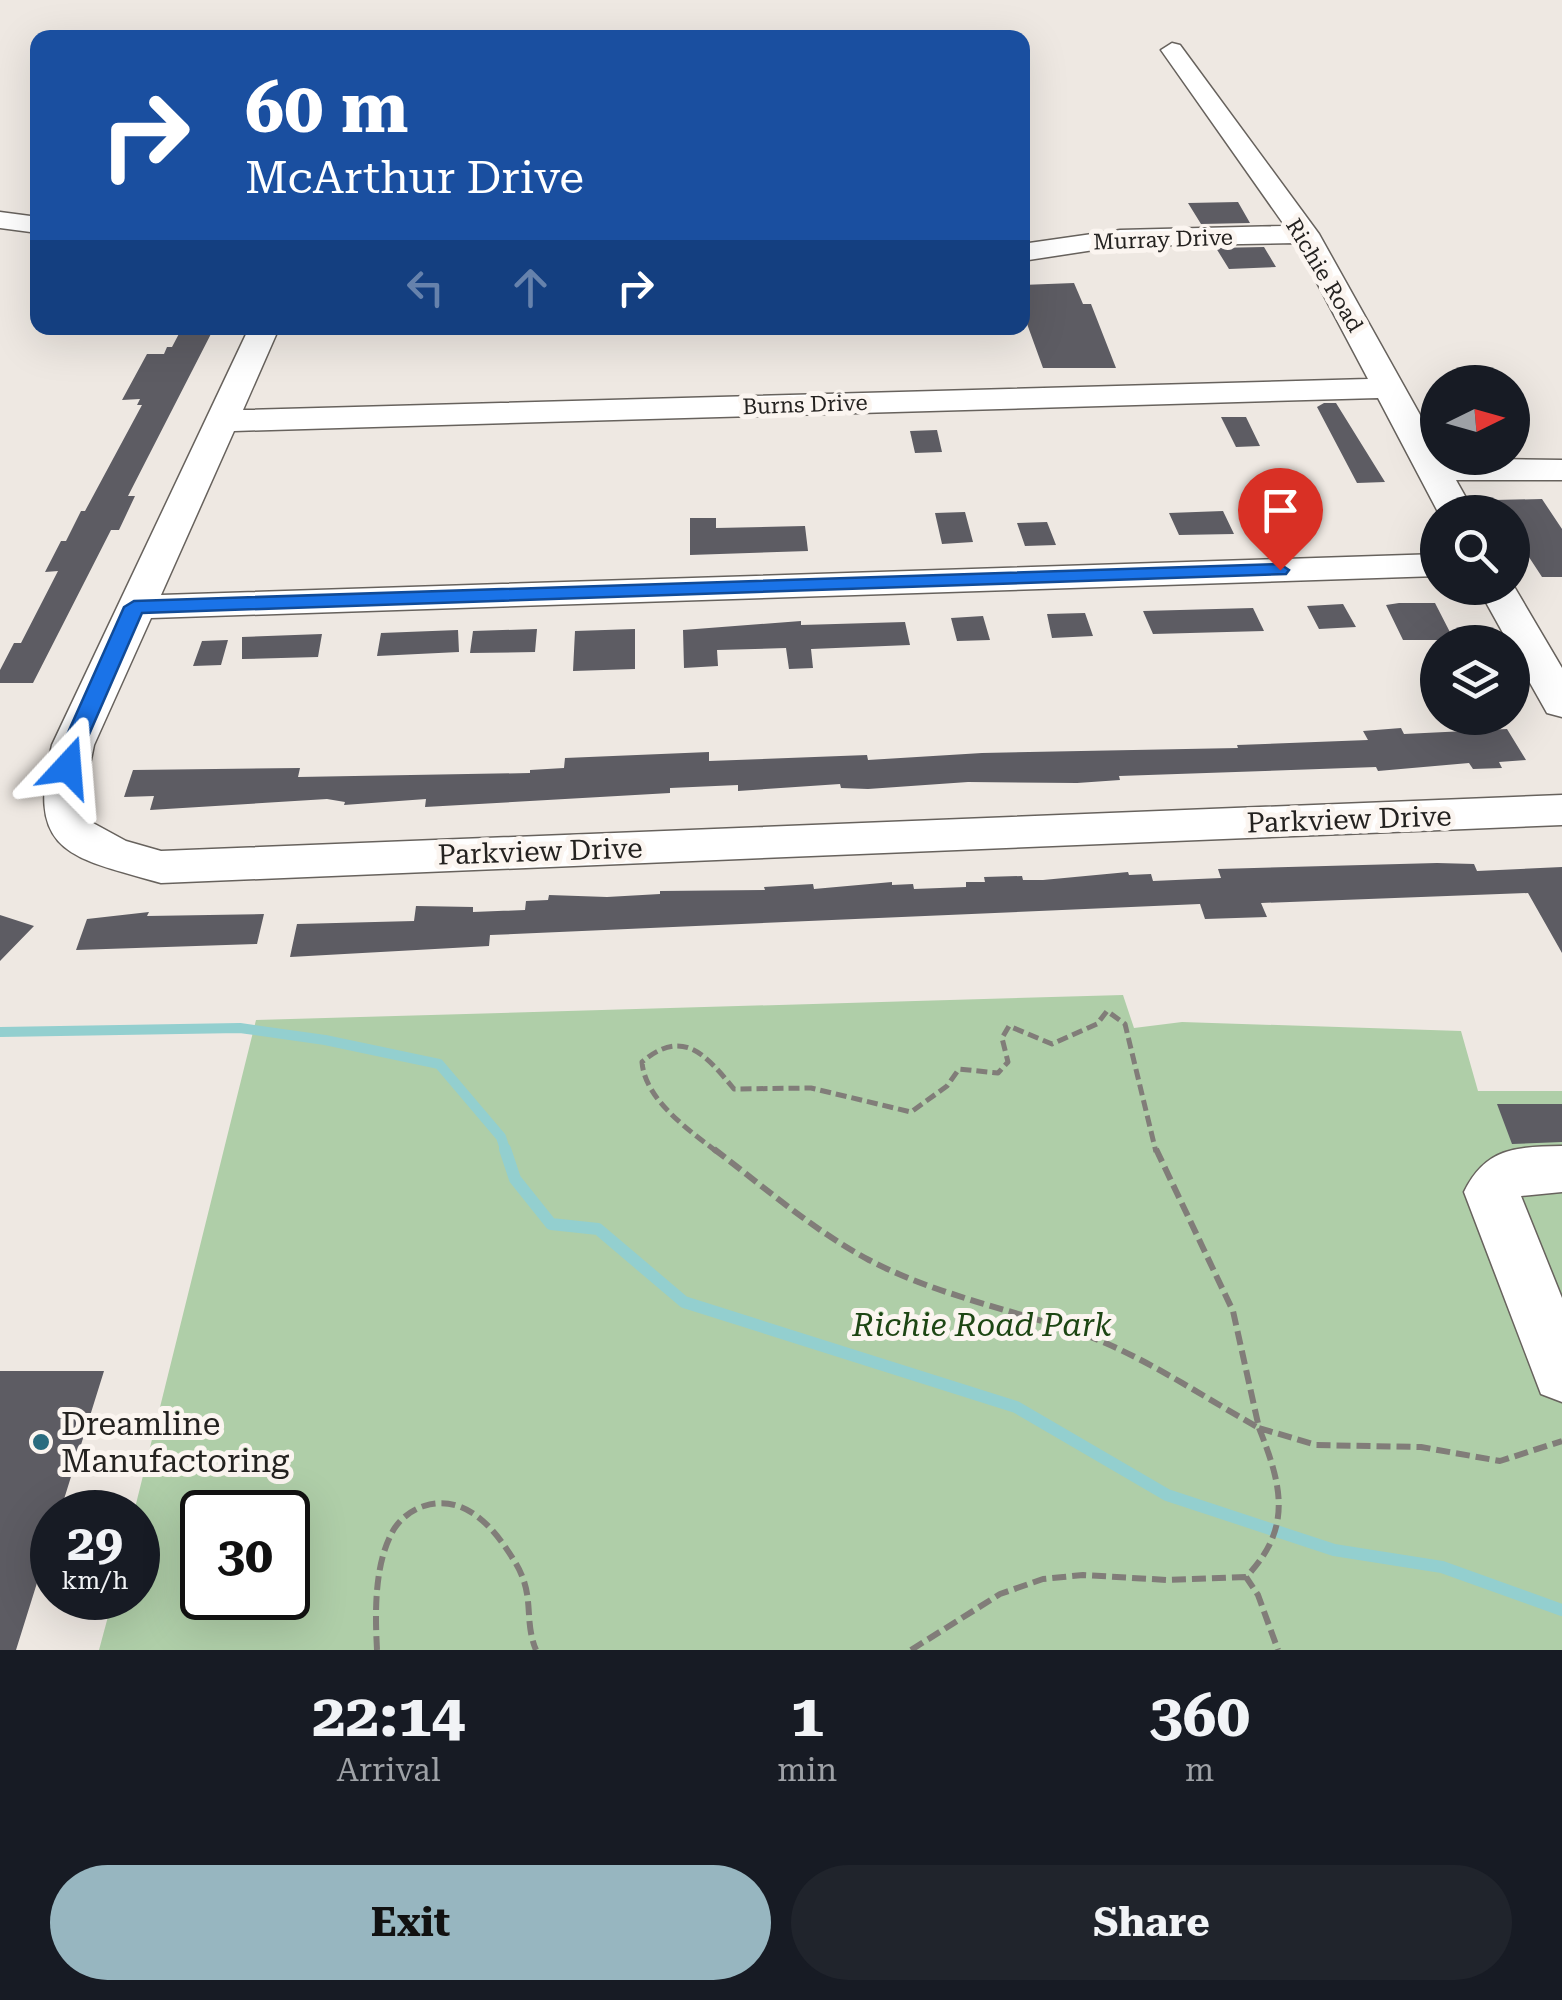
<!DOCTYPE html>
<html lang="en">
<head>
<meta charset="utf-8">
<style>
	body { margin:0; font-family:"Roboto Serif",serif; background:#20242c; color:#f1f3f6; height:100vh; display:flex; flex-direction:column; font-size:38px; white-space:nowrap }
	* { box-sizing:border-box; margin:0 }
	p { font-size:32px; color:#9ea1a6 }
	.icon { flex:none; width:55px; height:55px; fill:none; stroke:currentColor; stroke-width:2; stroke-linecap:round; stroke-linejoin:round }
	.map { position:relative; height:1650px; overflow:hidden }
	.side { display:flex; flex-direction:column; background:#171b24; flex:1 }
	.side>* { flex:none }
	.banner { position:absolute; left:30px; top:30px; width:1000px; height:305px; border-radius:20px; box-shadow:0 10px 40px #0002; background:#1a4fa0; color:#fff; overflow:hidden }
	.needle { width:65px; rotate:85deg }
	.tools { position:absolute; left:1420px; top:365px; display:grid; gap:20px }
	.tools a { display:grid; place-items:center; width:110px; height:110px; border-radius:50%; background:#171b24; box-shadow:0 10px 40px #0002; font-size:50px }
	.speed { position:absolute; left:30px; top:1490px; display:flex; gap:20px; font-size:50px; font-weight:700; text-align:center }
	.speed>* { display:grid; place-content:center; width:130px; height:130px; border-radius:50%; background:#171b24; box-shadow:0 10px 40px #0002; line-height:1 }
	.speed small { font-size:25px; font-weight:400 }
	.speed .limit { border:5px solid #111; border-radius:15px; background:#fff; color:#111 }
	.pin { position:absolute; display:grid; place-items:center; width:85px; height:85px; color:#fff; margin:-102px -42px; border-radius:50% 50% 50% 0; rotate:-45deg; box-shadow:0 0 10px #0007 }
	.pin .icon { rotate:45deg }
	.me { position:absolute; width:110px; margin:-55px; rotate:19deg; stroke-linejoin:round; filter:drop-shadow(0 0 8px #0008) }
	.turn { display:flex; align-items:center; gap:35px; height:210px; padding:0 50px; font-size:45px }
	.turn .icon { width:130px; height:130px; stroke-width:2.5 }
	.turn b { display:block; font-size:70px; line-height:85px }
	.lanes { display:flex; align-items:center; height:95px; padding:0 50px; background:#0003; justify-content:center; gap:50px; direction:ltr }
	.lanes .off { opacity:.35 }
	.eta { display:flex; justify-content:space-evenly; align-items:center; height:170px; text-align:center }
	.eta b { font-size:60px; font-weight:700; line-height:70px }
	.primary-button { display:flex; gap:20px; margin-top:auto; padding:20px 50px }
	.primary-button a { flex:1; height:115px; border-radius:60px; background:#97b6c0; color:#111; font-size:40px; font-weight:700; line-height:115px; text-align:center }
	.primary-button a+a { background:#20242c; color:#f1f3f6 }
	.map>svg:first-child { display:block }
	.green { fill:#afcea8; fill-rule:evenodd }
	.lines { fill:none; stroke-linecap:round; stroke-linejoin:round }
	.stream-far1 { stroke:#93cfcf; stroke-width:10 }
	.stream { stroke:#93cfcf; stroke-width:12 }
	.building { fill:#5d5c63 }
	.minor-casing { stroke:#67625d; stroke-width:3 }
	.path-far1 { stroke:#817d79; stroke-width:5; stroke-dasharray:11 5; stroke-linecap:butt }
	.path { stroke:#817d79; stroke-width:6; stroke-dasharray:14 6; stroke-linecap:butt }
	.minor { fill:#fff; fill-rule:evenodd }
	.route { fill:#1a73e8; stroke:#114b97; stroke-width:2.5 }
	.poi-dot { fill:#2a6b7e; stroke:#fbf5f0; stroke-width:4 }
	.labels { text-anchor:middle; stroke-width:10; stroke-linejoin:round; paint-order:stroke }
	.far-street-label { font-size:22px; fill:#242220; stroke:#fbf5f0 }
	.street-label { font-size:28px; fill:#242220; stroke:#fbf5f0 }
	.near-park-label { font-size:32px; font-style:italic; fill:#1d4614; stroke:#fbf5f0 }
	.near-poi-label { font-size:32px; fill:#242220; stroke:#fbf5f0; text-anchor:start }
</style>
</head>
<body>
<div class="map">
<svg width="1562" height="1650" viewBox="0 0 1562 1650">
	<rect width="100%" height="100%" fill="#eee8e2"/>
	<path class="green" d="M 1123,995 L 1134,1028 L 1182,1022 L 1461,1031 L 1478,1091 L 1562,1091 L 1562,1650 L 99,1650 L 113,1598 L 138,1598 L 138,1512 L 134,1512 L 256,1020 ZM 202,1512 L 288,1512 L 288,1598 L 202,1598 Z"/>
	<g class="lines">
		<path class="stream-far1" d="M 0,1032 L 240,1028 L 325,1040 L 439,1064 L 501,1137 L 506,1152"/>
		<path class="stream" d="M 505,1149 L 515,1179 L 551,1224 L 598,1229 L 684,1302 L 1016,1407 L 1167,1495 L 1334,1550 L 1442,1567 L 1562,1610"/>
	</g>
	<path class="building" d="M 1238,202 L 1250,223 L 1201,224 L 1188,203 Z
		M 1264,247 L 1276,267 L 1229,269 L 1216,248 Z
		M 1074,283 L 1083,304 L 1091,304 L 1116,368 L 1043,368 L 1022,310 L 1022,285 Z
		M 182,328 L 214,328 L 128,496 L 135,496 L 119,530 L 111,530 L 33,683 L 0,683 L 0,670 L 14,643 L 21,643 L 58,571 L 45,572 L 61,541 L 66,541 L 81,511 L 85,511 L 142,405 L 137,405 L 140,399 L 122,400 L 147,354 L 164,354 L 167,347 L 172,347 Z
		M 1324,403 L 1336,403 L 1385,482 L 1357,483 L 1317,407 Z
		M 1221,417 L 1246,417 L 1260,446 L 1236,447 Z
		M 937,430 L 942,452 L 915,453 L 910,431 Z
		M 1542,499 L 1562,529 L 1562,577 L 1542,577 L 1512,531 L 1512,512 L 1501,512 L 1494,500 Z
		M 1300,505 L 1311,528 L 1257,530 L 1246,507 Z
		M 1223,511 L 1234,534 L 1179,535 L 1169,513 Z
		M 965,512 L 973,542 L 942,544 L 935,513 Z
		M 690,518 L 716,518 L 716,528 L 805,526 L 808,551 L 690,555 Z
		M 1047,522 L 1056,545 L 1025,546 L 1017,523 Z
		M 1399,603 L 1435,603 L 1454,640 L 1403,640 L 1386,605 Z
		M 1343,604 L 1356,627 L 1319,629 L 1307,606 Z
		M 1253,608 L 1264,631 L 1153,634 L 1143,611 Z
		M 1085,613 L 1093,636 L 1052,638 L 1047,614 Z
		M 983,616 L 990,640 L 957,641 L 951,618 Z
		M 801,621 L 801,625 L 905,622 L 910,645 L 811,649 L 813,668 L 789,669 L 786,648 L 717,650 L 718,666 L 684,668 L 683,630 Z
		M 537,629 L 535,652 L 470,653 L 473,631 Z
		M 635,629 L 635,669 L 573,671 L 575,631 Z
		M 458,630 L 459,652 L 377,656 L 381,633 Z
		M 322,634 L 318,657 L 242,659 L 242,637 Z
		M 228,640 L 221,665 L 193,666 L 202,641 Z
		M 1401,728 L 1404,734 L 1507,729 L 1526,760 L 1499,762 L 1502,768 L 1473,769 L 1469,763 L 1378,771 L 1376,767 L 1119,776 L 1120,780 L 1077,783 L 968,782 L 868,789 L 841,788 L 840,784 L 738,791 L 738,785 L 670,788 L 670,793 L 425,807 L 426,799 L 344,805 L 345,802 L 327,799 L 150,810 L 154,796 L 124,797 L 133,770 L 300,768 L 298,777 L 530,773 L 530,770 L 564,768 L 565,758 L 709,752 L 709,761 L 867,755 L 868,760 L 982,753 L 1238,748 L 1237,745 L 1368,740 L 1363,731 Z
		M 1437,863 L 1474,864 L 1477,871 L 1562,867 L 1562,953 L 1528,893 L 1261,903 L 1267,917 L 1205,919 L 1200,904 L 490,935 L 489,946 L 290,957 L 297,924 L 414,921 L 416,906 L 473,907 L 473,912 L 525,910 L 526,901 L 548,900 L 549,895 L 607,897 L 660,894 L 660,891 L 765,890 L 764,887 L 813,884 L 814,889 L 892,882 L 892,885 L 913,884 L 914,889 L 966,887 L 966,882 L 985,882 L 984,877 L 1022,876 L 1023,880 L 1043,880 L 1128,872 L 1129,875 L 1151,874 L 1153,881 L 1221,878 L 1218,869 Z
		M 149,912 L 147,916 L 264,914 L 257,944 L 76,950 L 87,919 Z
		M 0,915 L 34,926 L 0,961 Z
		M 1497,1104 L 1562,1104 L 1562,1142 L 1512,1144 Z
		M 0,1371 L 104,1371 L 60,1512 L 52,1512 L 52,1535 L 16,1650 L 0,1650 Z"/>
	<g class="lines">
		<g class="minor-casing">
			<path id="minor" d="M 1172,43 L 1180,45 L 1319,234 L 1438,447 L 1438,458 L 1562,460 L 1562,480 L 1456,480 L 1474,512 L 1438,512 L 1378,398 L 234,431 L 161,595 L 1438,554 L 1438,576 L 151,618 L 94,745 L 85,789 L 93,823 L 126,841 L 161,851 L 1562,795 L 1562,825 L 161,883 C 70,857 25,854 52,745 L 249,328 L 279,328 L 243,410 L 1368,379 L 1296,243 L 1120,246 L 1022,261 L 1022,244 L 1120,230 L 1285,226 L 1161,50 Z
				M 0,212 L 38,217 L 38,233 L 0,228 Z
				M 1512,583 L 1562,668 L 1562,717 L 1547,713 L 1512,651 L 1512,642 L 1508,642 L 1478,588 L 1512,588 Z
				M 1562,1146 L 1562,1192 L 1521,1196 L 1562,1298 L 1562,1402 L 1541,1394 L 1464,1192 C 1486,1147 1516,1147 1562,1146 Z"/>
		</g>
		<path class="path-far1" d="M 717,1152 C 689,1130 645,1100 642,1062 C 683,1027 706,1055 734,1089 L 811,1088 L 911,1112 L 947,1086 L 959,1069 L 998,1073 L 1008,1062 L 1002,1038 L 1009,1026 L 1052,1044 L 1097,1024 L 1107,1011 L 1125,1024 L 1156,1152"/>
		<path class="path" d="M 714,1149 C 764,1187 813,1230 869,1260 C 934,1294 1008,1309 1077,1332 C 1141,1354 1200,1395 1259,1428
			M 1156,1149 L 1233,1311 L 1259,1428
			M 1259,1428 L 1316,1445 L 1421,1447 L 1500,1461 L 1562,1441
			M 1259,1428 C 1282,1486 1293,1528 1246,1577 L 1258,1595 L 1278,1650
			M 377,1650 C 375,1612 374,1563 394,1529 C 401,1518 412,1510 424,1506 C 466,1493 495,1529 515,1562 C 536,1596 523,1619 536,1650
			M 911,1650 L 1000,1594 L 1043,1579 L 1083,1575 L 1168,1580 L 1246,1577"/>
		<use href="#minor" class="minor"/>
	</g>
	<path class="route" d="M 1280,564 L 1289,570 L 1286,574 L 142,613 L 84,746 L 79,767 L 68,774 L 57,767 L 62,746 L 124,607 L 134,601 Z"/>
	<circle class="poi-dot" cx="41" cy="1442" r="10"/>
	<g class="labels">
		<g class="far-street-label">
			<text transform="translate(1163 239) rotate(-2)" y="8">Murray Drive</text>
			<text transform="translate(1325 275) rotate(59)" y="8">Richie Road</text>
			<text transform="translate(805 404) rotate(-2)" y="8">Burns Drive</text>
		</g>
		<g class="street-label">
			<text transform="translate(1349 819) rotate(-2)" y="10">Parkview Drive</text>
			<text transform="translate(540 851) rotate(-2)" y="10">Parkview Drive</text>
		</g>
		<g class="near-park-label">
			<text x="982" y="1336">Richie Road Park</text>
		</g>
		<g class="near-poi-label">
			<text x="61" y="1435">Dreamline<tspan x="61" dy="37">Manufactoring</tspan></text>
		</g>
	</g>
</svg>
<div class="tools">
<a><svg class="needle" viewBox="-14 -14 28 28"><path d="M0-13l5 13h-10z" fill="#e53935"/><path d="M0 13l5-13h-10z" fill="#9ea1a6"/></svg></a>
<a><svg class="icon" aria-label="search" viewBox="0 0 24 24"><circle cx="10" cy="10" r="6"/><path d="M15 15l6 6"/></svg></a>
<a><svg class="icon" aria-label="layers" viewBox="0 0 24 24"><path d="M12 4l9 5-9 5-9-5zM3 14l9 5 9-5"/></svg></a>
</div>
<div class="speed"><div>29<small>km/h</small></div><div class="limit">30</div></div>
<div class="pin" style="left:1280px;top:570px;background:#d93025"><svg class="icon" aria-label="arrive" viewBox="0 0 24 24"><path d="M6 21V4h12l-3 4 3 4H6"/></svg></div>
<svg class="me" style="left:68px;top:767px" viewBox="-20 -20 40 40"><path d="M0-17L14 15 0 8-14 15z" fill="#1a73e8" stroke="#fff" stroke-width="4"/></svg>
<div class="banner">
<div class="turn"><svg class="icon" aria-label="right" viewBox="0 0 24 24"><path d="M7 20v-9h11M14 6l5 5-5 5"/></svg><div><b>60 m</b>McArthur Drive</div></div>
<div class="lanes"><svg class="icon off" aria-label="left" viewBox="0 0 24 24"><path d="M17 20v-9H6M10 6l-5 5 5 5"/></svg><svg class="icon off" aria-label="ahead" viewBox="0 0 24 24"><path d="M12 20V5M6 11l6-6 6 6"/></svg><svg class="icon" aria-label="right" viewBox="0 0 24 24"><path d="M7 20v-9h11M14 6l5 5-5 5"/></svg></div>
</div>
</div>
<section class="side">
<div class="eta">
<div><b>22:14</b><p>Arrival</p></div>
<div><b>1</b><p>min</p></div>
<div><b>360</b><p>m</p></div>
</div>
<div class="primary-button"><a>Exit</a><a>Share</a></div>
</section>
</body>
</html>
